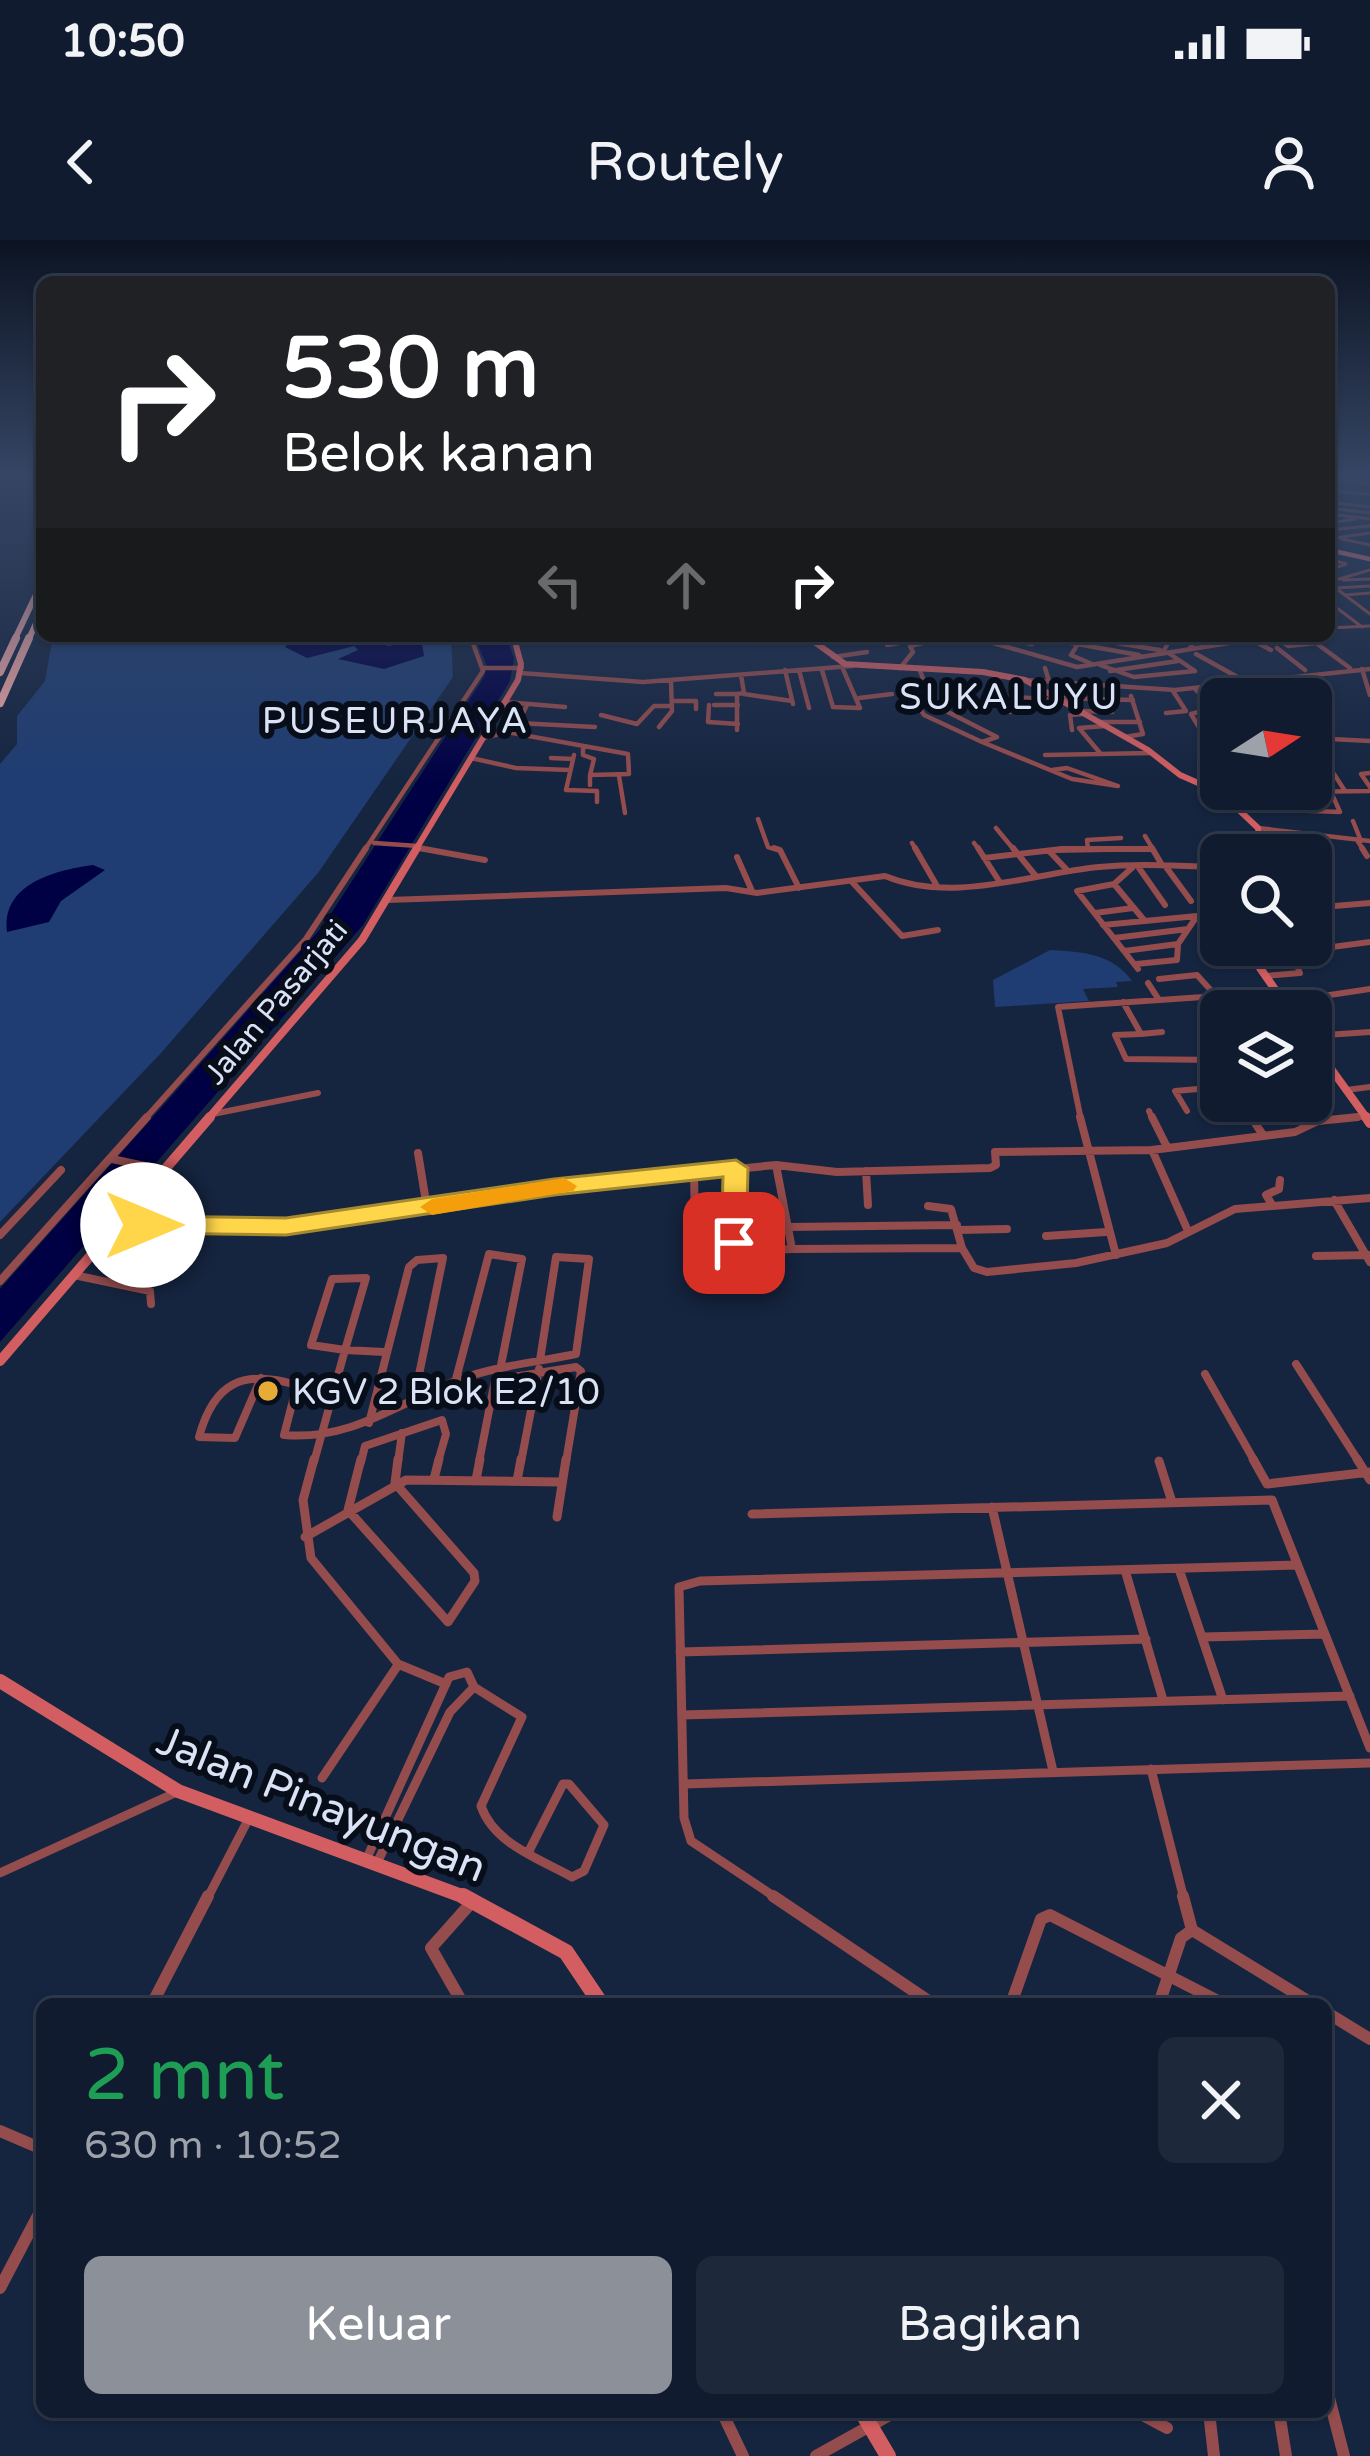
<!DOCTYPE html>
<html lang="id">
<head>
<meta charset="utf-8">
<style>
	body { margin:0; font-family:"Varela Round",sans-serif; background:#1e283b; color:#f1f3f6; height:100vh; display:flex; flex-direction:column; font-size:45px; white-space:nowrap }
	* { box-sizing:border-box; margin:0 }
	p { font-size:39px; color:#9ca1aa }
	.icon { flex:none; width:66px; height:66px; fill:none; stroke:currentColor; stroke-width:2; stroke-linecap:round; stroke-linejoin:round }
	.map { position:relative; flex:1; overflow:hidden }
	.side { position:absolute; left:36px; top:1758px; width:1296px; height:420px; display:flex; flex-direction:column; background:#101b2f; border-radius:18px; box-shadow:0 3px 9px #0004,0 0 0 3px #30394b }
	.side>* { flex:none }
	.hud { position:absolute; left:36px; top:36px; width:1299px; height:366px; border-radius:18px; box-shadow:0 3px 9px #0004,0 0 0 3px #30394b; background:#202124; color:#fff; overflow:hidden }
	.needle { width:78px; rotate:78deg }
	.fabs { position:absolute; left:1200px; top:438px; display:grid; gap:24px }
	.fabs a { display:grid; place-items:center; width:132px; height:132px; border-radius:18px; background:#101b2f; box-shadow:0 3px 9px #0004,0 0 0 3px #30394b; font-size:60px }
	.pin { position:absolute; display:grid; place-items:center; width:102px; height:102px; color:#fff; margin:-51px; border-radius:24px; box-shadow:0 6px 18px #0006 }
	.me { position:absolute; width:132px; margin:-66px; rotate:90deg; stroke-linejoin:round; filter:drop-shadow(0 0 9px #0008) }
	.turn { display:flex; align-items:center; gap:42px; height:252px; padding:0 48px; font-size:54px }
	.turn .icon { width:156px; height:156px; stroke-width:2.5 }
	.turn b { display:block; font-size:84px; line-height:102px }
	.lanes { display:flex; align-items:center; height:114px; padding:0 48px; background:#0003; justify-content:center; gap:60px; direction:ltr }
	.lanes .off { opacity:.35 }
	.round { display:grid; place-items:center; flex:none; width:126px; height:126px; border-radius:18px; background:#1e283b }
	.overview { display:flex; align-items:center; justify-content:space-between; height:204px; padding:0 48px }
	h1 { font-size:72px; font-weight:600; line-height:90px; color:#1e9e55 }
	.button { display:flex; gap:24px; margin-top:auto; padding:24px 48px }
	.button a { flex:1; height:138px; border-radius:18px; background:#8c9099; color:#fff; font-size:48px; font-weight:600; line-height:138px; text-align:center }
	.button a+a { background:#1e283b; color:#f1f3f6 }
	.status { display:flex; justify-content:space-between; align-items:center; height:84px; padding:0 60px; background:#101b2f; direction:ltr }
	.status svg { height:33px; fill:currentColor }
	header { display:flex; justify-content:space-between; align-items:center; height:156px; padding:0 48px; background:#101b2f; font-size:54px; font-weight:600 }
	.map>svg:first-child { display:block }
	.green { fill:#1f3d72 }
	.water { fill:#004 }
	.lines { fill:none; stroke-linecap:round; stroke-linejoin:round }
	.street-far5 { stroke:#944c4c; stroke-width:3 }
	.street-far4 { stroke:#944c4c; stroke-width:4.5 }
	.street-far3 { stroke:#944c4c; stroke-width:6 }
	.street-far2 { stroke:#944c4c; stroke-width:8 }
	.street-far1 { stroke:#944c4c; stroke-width:9 }
	.street { stroke:#944c4c; stroke-width:12 }
	.secondary-far5 { stroke:#d25e61; stroke-width:4.5 }
	.secondary-far4 { stroke:#d25e61; stroke-width:6 }
	.secondary-far3 { stroke:#d25e61; stroke-width:8 }
	.secondary-far2 { stroke:#d25e61; stroke-width:10 }
	.secondary-far1 { stroke:#d25e61; stroke-width:14 }
	.secondary { stroke:#d25e61; stroke-width:16 }
	.primary { stroke:#f27b7c; stroke-width:4.5 }
	.highway-far1 { stroke:#f0a7a6; stroke-width:6 }
	.highway { stroke:#f0a7a6; stroke-width:8 }
	.route { fill:#ffd54a; stroke:#a68a30; stroke-width:3 }
	.slow { fill:#f59e0b }
	.poi-dot { fill:#e6ac36; stroke:#070e19; stroke-width:4.5 }
	.labels { text-anchor:middle; stroke-width:12; stroke-linejoin:round; paint-order:stroke }
	.far-street-label { font-size:30px; fill:#d9e3f5; stroke:#070e19 }
	.far-quarter-label { font-size:36px; letter-spacing:3px; fill:#d9e3f5; stroke:#070e19 }
	.poi-label { font-size:36px; fill:#d9e3f5; stroke:#070e19; text-anchor:start }
	.near-street-label { font-size:42px; fill:#d9e3f5; stroke:#070e19 }
</style>
</head>
<body>
<div class="status"><b>10:50</b><svg viewBox="0 0 49 12"><path d="M0 12V9h3v3zM5 12V6h3v6zM10 12V3h3v9zM15 12V0h3v12zM26 1h20v11H26zM47 4h2v5h-2z"/></svg></div>
<header><svg class="icon" aria-label="back" viewBox="0 0 24 24"><path d="M15 5l-7 7 7 7"/></svg>Routely<svg class="icon" aria-label="person" viewBox="0 0 24 24"><circle cx="12" cy="8" r="4"/><path d="M4 21q1-7 8-7t8 7"/></svg></header>
<div class="map">
<svg width="1370" height="2216" viewBox="0 0 1370 2216">
	<rect width="100%" height="100%" fill="#15243f"/>
	<path class="green" d="M 53,396 L 451,396 L 453,437 L 318,633 L 162,812 L 0,982 L 0,524 L 17,504 L 17,476 L 45,441 Z
		M 1050,710 C 1083,712 1112,713 1132,741 L 1116,742 L 1118,747 L 1083,749 L 1089,761 L 995,767 L 993,740 Z"/>
	<path class="water" d="M 295,396 L 408,396 L 372,401 L 389,406 L 414,399 L 422,403 L 424,416 L 384,429 L 338,419 L 358,410 L 354,406 L 307,418 L 285,407 Z
		M 474,396 L 506,396 L 514,418 L 510,441 L 363,685 L 0,1102 L 0,1049 L 323,686 L 484,437 L 487,426 Z
		M 93,625 L 105,630 L 61,661 L 49,682 L 7,692 C 1,643 57,630 93,625 Z"/>
	<g class="lines">
		<path class="street-far5" d="M 1329,239 L 1370,244
			M 1329,250 L 1370,255
			M 1329,262 L 1370,267
			M 1329,268 L 1370,273
			M 1329,274 L 1370,279
			M 1329,283 L 1356,279
			M 1329,290 L 1370,286
			M 1329,299 L 1370,293
			M 1342,299 L 1370,305
			M 1329,319 L 1346,324 L 1329,330
			M 1343,340 L 1370,339
			M 1329,342 L 1370,330
			M 1329,343 L 1370,374
			M 1336,348 L 1370,346
			M 1345,355 L 1370,353
			M 1329,362 L 1362,387
			M 1329,388 L 1370,386
			M 470,396 L 472,401
			M 969,396 L 987,401
			M 988,396 L 1016,401
			M 1030,396 L 1038,397
			M 1073,396 L 1105,401
			M 1119,396 L 1145,400
			M 1275,397 L 1281,401
			M 522,401 L 566,396
			M 1169,401 L 1172,396
			M 1194,401 L 1218,401
			M 1242,401 L 1275,396"/>
		<path class="street-far4" d="M 976,398 L 1077,427 L 1261,398
			M 1000,398 L 1032,404
			M 1086,398 L 1160,410
			M 1133,398 L 1145,400
			M 1203,398 L 1223,402
			M 1277,398 L 1288,406 L 1316,403 L 1350,428
			M 1060,401 L 1139,415
			M 515,402 L 548,398
			M 1256,402 L 1271,410
			M 1078,404 L 1071,415 L 1092,424
			M 887,405 L 911,401
			M 1190,408 L 1196,398
			M 1277,408 L 1305,430
			M 1163,412 L 1171,398
			M 1196,414 L 1241,439
			M 833,417 L 867,412
			M 1100,425 L 1134,437 L 1195,431 L 1170,414
			M 484,428 L 522,428
			M 900,428 L 913,412 L 910,406 L 927,402 L 924,399
			M 919,428 L 928,452
			M 1045,428 L 1049,441
			M 1362,429 L 1370,455
			M 785,430 L 793,464
			M 799,430 L 809,468
			M 822,430 L 833,467 L 860,468 L 843,429
			M 1110,431 L 1178,421
			M 520,433 L 643,442 L 852,426
			M 997,434 L 1010,472
			M 1025,440 L 1175,450 L 1370,429
			M 1232,445 L 1254,459
			M 919,448 L 911,454 L 924,475 L 982,502 L 997,497 L 942,469 L 933,457
			M 1196,450 L 1205,459 L 1199,461
			M 925,452 L 934,453 L 935,456 L 923,456 Z
			M 716,454 L 737,454
			M 744,454 L 792,461
			M 1001,456 L 1058,460
			M 859,458 L 892,454
			M 1056,458 L 1133,460
			M 672,461 L 696,461 L 696,469
			M 504,462 L 565,467
			M 527,465 L 518,483 L 595,487
			M 709,465 L 708,482 L 738,484
			M 714,465 L 738,465
			M 1221,466 L 1191,474 L 1221,524
			M 1206,469 L 1221,491
			M 1081,471 L 1112,472
			M 1166,473 L 1186,471 L 1173,451
			M 601,475 L 637,484 L 654,466 L 671,466
			M 1099,482 L 1140,482
			M 659,487 L 672,471 L 671,441
			M 737,490 L 737,454 L 744,453 L 741,435
			M 1072,490 L 1070,475 L 1083,474
			M 1125,497 L 1143,494 L 1131,456
			M 483,498 L 507,492 L 628,514 L 629,534 L 590,535 L 590,545
			M 1311,498 L 1370,501
			M 982,502 L 1072,539 L 1118,546 L 1067,528 L 1052,530
			M 583,509 L 583,515 L 594,519 L 590,535
			M 1100,513 L 1079,488 L 1105,486
			M 574,515 L 566,550 L 597,551 L 597,562
			M 1045,515 L 1152,513
			M 471,518 L 516,528 L 570,530
			M 551,518 L 573,519
			M 1370,533 L 1361,534 L 1370,547
			M 1311,534 L 1334,534 L 1345,551
			M 619,536 L 625,573
			M 1221,553 L 1370,551
			M 1276,553 L 1284,570 L 1340,572 L 1331,552
			M 758,579 L 768,607 L 781,611
			M 1353,581 L 1361,601
			M 996,588 L 1015,611
			M 1258,588 L 1370,601
			M 1145,596 L 1154,611
			M 1357,600 L 1364,611
			M 374,603 L 418,606
			M 912,603 L 917,611
			M 974,603 L 980,611
			M 1318,603 L 1322,611
			M 1262,605 L 1319,604
			M 417,608 L 436,611
			M 1088,609 L 1087,600 L 1121,598
			M 364,611 L 483,431 L 471,398
			M 1041,611 L 1152,609"/>
		<path class="street-far3" d="M 419,608 L 485,620
			M 774,608 L 780,610 L 799,648
			M 915,608 L 937,646
			M 978,608 L 999,641
			M 1013,608 L 1035,635
			M 1152,608 L 1162,625
			M 1362,608 L 1367,616
			M 1049,611 L 1068,631
			M 737,617 L 752,651
			M 984,618 L 1062,609 L 1152,609
			M 1311,623 L 1327,623 L 1320,608
			M 1133,627 L 1114,644 L 1077,651 L 1138,729
			M 1166,627 L 1191,661
			M 1139,628 L 1165,665
			M 1311,631 L 1322,637
			M 853,643 L 902,696 L 938,690
			M 1114,644 L 1144,680
			M 388,660 L 726,648 L 757,653 L 885,636 C 952,664 1029,634 1099,627 C 1139,623 1180,626 1221,627
			M 1311,668 L 1370,663
			M 1095,673 L 1133,668
			M 1103,685 L 1197,676 L 1178,704 L 1124,711
			M 1114,698 L 1188,689
			M 1212,705 L 1242,705
			M 1256,717 L 1370,702
			M 1136,724 L 1177,720 L 1178,705
			M 1265,736 L 1300,733 L 1298,728
			M 1159,739 L 1197,735 L 1217,757
			M 1148,743 L 1159,760
			M 1123,762 L 1141,794 L 1115,795 L 1126,819 L 1221,820
			M 1283,762 L 1370,749
			M 1141,794 L 1162,792
			M 1311,796 L 1370,792
			M 1204,850 L 1217,869
			M 1346,850 L 1370,847
			M 1241,861 L 1253,880
			M 1149,871 L 1153,880
			M 1187,871 L 1175,851 L 1221,847
			M 213,874 L 318,853
			M 144,880 L 306,699 L 366,608
			M 1081,880 L 1058,767 L 1276,752
			M 1330,880 L 1365,876"/>
		<path class="street-far2" d="M 1080,877 L 1116,1015
			M 1152,877 L 1167,907
			M 1251,877 L 1263,895
			M 1152,910 L 1188,991
			M 418,913 L 427,968
			M 112,919 L 163,930
			M 776,925 L 792,1009 L 962,1008 L 974,1028 L 987,1032 L 1076,1023 L 1167,1003 L 1235,969 L 1370,958
			M 866,931 L 868,965
			M 694,932 L 695,987
			M 1334,960 L 1370,1022
			M 1271,963 L 1266,955 L 1279,949 L 1280,940
			M 928,966 L 951,969 L 962,1008
			M 119,984 L 286,986 L 590,943 L 776,925 L 837,932 L 990,928 L 996,925 L 995,912 L 1152,910 L 1295,892 L 1318,881 L 1358,877
			M 787,987 L 957,985
			M 958,990 L 1007,989
			M 0,995 L 61,930
			M 1046,996 L 1106,992
			M 734,1003 L 736,928
			M 770,1010 L 792,1009
			M 1316,1016 L 1369,1015
			M 74,1035 L 150,1051 L 151,1064
			M 366,1038 L 345,1110 L 311,1105 L 332,1039 Z
			M 0,1041 L 147,877
			M 345,1110 L 384,1112
			M 1296,1124 L 1359,1222
			M 1205,1134 L 1255,1222
			M 261,1138 L 235,1198 L 199,1197 C 214,1142 243,1129 297,1145 L 284,1195 C 351,1201 398,1163 458,1140 C 496,1126 537,1122 576,1114 L 589,1019 L 556,1017 L 540,1120
			M 456,1139 L 489,1014 L 522,1019 L 501,1125
			M 369,1183 L 409,1027 L 417,1020 L 443,1018 L 414,1159
			M 314,1222 L 345,1110
			M 361,1222 L 365,1206 L 442,1180 L 446,1194 L 438,1222
			M 398,1222 L 402,1193
			M 479,1222 L 495,1140 L 576,1127 L 581,1131 L 566,1222
			M 521,1222 L 539,1129"/>
		<path class="street-far1" d="M 314,1219 L 303,1260 L 311,1318 L 398,1424 L 446,1444
			M 361,1219 L 348,1270 L 448,1382 L 475,1341 L 474,1333 L 395,1243 L 398,1219
			M 1253,1219 L 1267,1244 L 1370,1232
			M 1357,1219 L 1370,1240
			M 1159,1221 L 1172,1262
			M 434,1239 L 439,1219
			M 476,1240 L 480,1219
			M 517,1241 L 521,1219
			M 992,1267 L 1053,1531
			M 752,1274 L 1272,1260 L 1370,1508
			M 557,1277 L 566,1219
			M 305,1297 L 406,1240 L 560,1242
			M 1179,1329 L 1223,1460
			M 1125,1330 L 1163,1460
			M 1204,1397 L 1325,1394
			M 680,1412 L 1146,1399
			M 474,1447 L 522,1477 L 481,1566 C 494,1604 540,1619 572,1637 L 584,1631 L 604,1585 L 569,1544 L 563,1544 L 529,1611
			M 682,1475 L 1350,1456
			M 1151,1529 L 1184,1659
			M 322,1538 L 398,1425
			M 685,1544 L 1370,1523
			M 366,1620 L 449,1437 L 467,1432 L 474,1447 L 450,1472 L 376,1625
			M 0,1633 L 177,1552
			M 207,1659 L 249,1578
			M 778,1659 L 691,1601 L 684,1578 L 679,1347 L 700,1341 L 1297,1325"/>
		<path class="street" d="M 773,1656 L 933,1764
			M 1192,1690 L 1313,1764
			M 152,1764 L 208,1656
			M 463,1764 L 431,1708 L 471,1663
			M 1011,1764 L 1041,1679 L 1050,1675 L 1224,1764
			M 1159,1764 L 1181,1698 L 1192,1690 L 1183,1656
			M 1326,1772 L 1370,1799
			M 0,1891 L 42,1909
			M 0,2048 L 42,1968
			M 1326,2146 L 1344,2216
			M 722,2172 L 743,2216
			M 1137,2172 L 1167,2188
			M 1209,2172 L 1214,2216
			M 1279,2172 L 1286,2216
			M 816,2216 L 895,2172"/>
		<path class="secondary-far5" d="M 513,396 L 514,401
			M 806,396 L 813,401"/>
		<path class="secondary-far4" d="M 809,398 L 845,424 L 983,432 L 1025,440 L 1148,510 L 1180,535 L 1221,553 L 1258,588 L 1261,611
			M 415,611 L 518,440 L 521,424 L 514,398"/>
		<path class="secondary-far3" d="M 1261,608 L 1262,615
			M 1255,705 L 1260,728 L 1290,771
			M 1311,801 L 1368,880
			M 207,880 L 362,700 L 417,608"/>
		<path class="secondary-far2" d="M 1366,877 L 1370,883
			M 0,1121 L 210,877"/>
		<path class="secondary-far1" d="M 0,1441 L 178,1551 L 470,1659"/>
		<path class="secondary" d="M 463,1656 L 566,1712 L 601,1764
			M 862,2172 L 888,2216"/>
		<path class="primary" d="M 1329,310 L 1370,319"/>
		<path class="highway-far1" d="M 14,401 L 42,342
			M 28,401 L 42,370"/>
		<path class="highway" d="M 0,432 L 16,398
			M 0,463 L 29,398"/>
	</g>
	<linearGradient id="sky" x2="0" y2="1"><stop stop-color="#0c1423"/><stop offset="0.43" stop-color="#354563"/><stop offset="1" stop-color="#354563" stop-opacity="0"/></linearGradient>
	<rect width="1370" height="545" fill="url(#sky)"/>
	<path class="route" d="M 736,920 L 748,928 L 746,1003 L 734,1011 L 721,1003 L 723,937 L 554,955 L 286,995 L 143,993 L 131,985 L 143,976 L 286,978 L 554,939 Z"/>
	<path class="slow" d="M 564,938 L 577,946 L 573,951 L 432,975 L 420,967 L 432,959 Z"/>
	<circle class="poi-dot" cx="268" cy="1151" r="12"/>
	<g class="labels">
		<g class="far-street-label">
			<text transform="translate(276 762) rotate(-50)" y="10">Jalan Pasarjati</text>
		</g>
		<g class="far-quarter-label">
			<text x="1010" y="469">SUKALUYU</text>
			<text x="396" y="493">PUSEURJAYA</text>
		</g>
		<g class="poi-label">
			<text x="292" y="1164">KGV 2 Blok E2/10</text>
		</g>
		<g class="near-street-label">
			<text transform="translate(322 1563) rotate(22)" y="15">Jalan Pinayungan</text>
		</g>
	</g>
</svg>
<div class="fabs">
<a><svg class="needle" viewBox="-14 -14 28 28"><path d="M0-13l5 13h-10z" fill="#e53935"/><path d="M0 13l5-13h-10z" fill="#9ca1aa"/></svg></a>
<a><svg class="icon" aria-label="search" viewBox="0 0 24 24"><circle cx="10" cy="10" r="6"/><path d="M15 15l6 6"/></svg></a>
<a><svg class="icon" aria-label="layers" viewBox="0 0 24 24"><path d="M12 4l9 5-9 5-9-5zM3 14l9 5 9-5"/></svg></a>
</div>
<div class="pin" style="left:734px;top:1003px;background:#d93025"><svg class="icon" aria-label="arrive" viewBox="0 0 24 24"><path d="M6 21V4h12l-3 4 3 4H6"/></svg></div>
<svg class="me" style="left:143px;top:985px" viewBox="-20 -20 40 40"><circle r="19" fill="#fff"/><path d="M0-13L10 11 0 6-10 11z" fill="#ffd54a"/></svg>
<div class="hud">
<div class="turn"><svg class="icon" aria-label="right" viewBox="0 0 24 24"><path d="M7 20v-9h11M14 6l5 5-5 5"/></svg><div><b>530 m</b>Belok kanan</div></div>
<div class="lanes"><svg class="icon off" aria-label="left" viewBox="0 0 24 24"><path d="M17 20v-9H6M10 6l-5 5 5 5"/></svg><svg class="icon off" aria-label="ahead" viewBox="0 0 24 24"><path d="M12 20V5M6 11l6-6 6 6"/></svg><svg class="icon" aria-label="right" viewBox="0 0 24 24"><path d="M7 20v-9h11M14 6l5 5-5 5"/></svg></div>
</div>
<section class="side">
<div class="overview"><div><h1>2 mnt</h1><p>630 m · 10:52</p></div><a class="round"><svg class="icon" aria-label="close" viewBox="0 0 24 24"><path d="M6 6l12 12M18 6L6 18"/></svg></a></div>
<div class="button"><a>Keluar</a><a>Bagikan</a></div>
</section>
</div>
</body>
</html>
